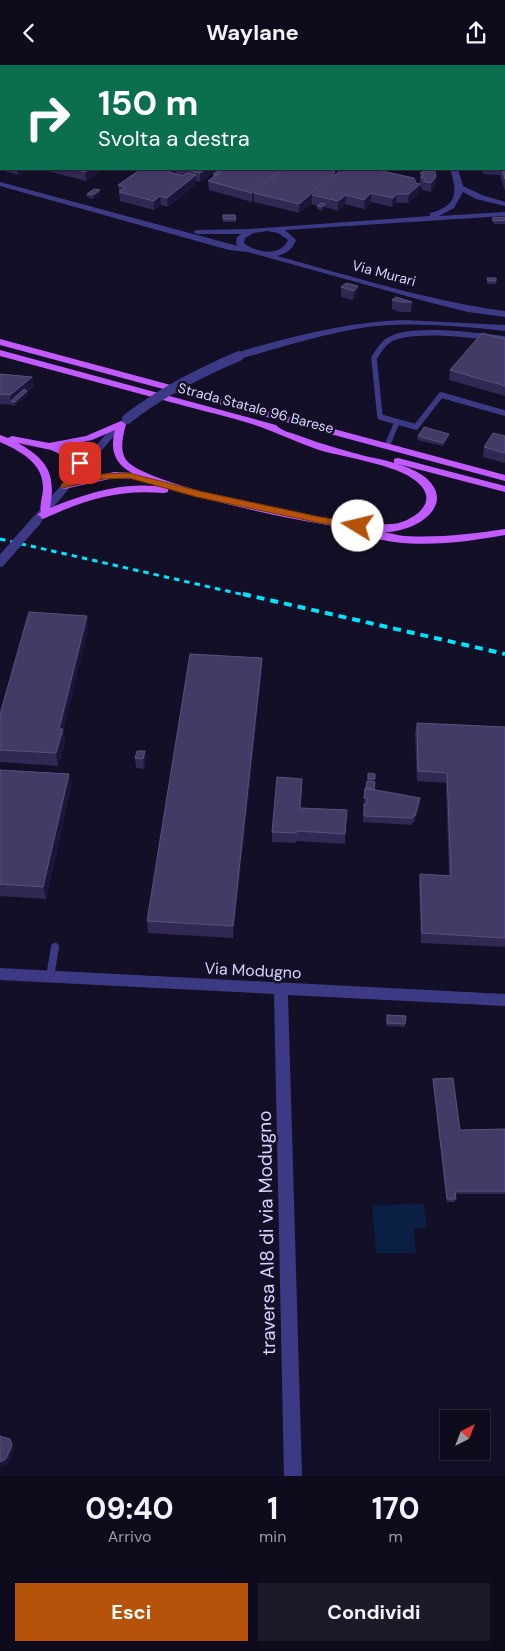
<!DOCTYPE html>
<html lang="it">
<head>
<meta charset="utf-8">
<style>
	body { margin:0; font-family:"DM Sans",sans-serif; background:#1c1929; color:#f1f3f6; height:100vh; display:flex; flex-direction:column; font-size:19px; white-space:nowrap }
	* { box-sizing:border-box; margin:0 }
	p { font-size:16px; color:#9b9ba3 }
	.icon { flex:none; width:28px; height:28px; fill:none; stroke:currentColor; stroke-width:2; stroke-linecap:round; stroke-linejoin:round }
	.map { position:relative; height:1411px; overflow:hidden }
	.panel { display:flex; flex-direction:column; background:#0e0b1c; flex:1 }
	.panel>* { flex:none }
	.hud { position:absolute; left:0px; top:0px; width:505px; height:105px; box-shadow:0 1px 4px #0004,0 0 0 1px #2e2b3b; background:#0b6e4f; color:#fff; overflow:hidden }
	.needle { width:32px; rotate:42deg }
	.fabs { position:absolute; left:440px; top:1345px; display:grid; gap:10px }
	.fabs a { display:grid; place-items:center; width:50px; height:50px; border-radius:0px; background:#0e0b1c; box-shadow:0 1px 4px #0004,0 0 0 1px #2e2b3b; font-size:25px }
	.pin { position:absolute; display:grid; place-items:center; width:42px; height:42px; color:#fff; margin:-21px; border-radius:10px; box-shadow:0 2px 8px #0006 }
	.me { position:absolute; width:55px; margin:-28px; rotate:279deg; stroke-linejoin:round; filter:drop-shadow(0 0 4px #0008) }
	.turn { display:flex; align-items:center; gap:18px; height:105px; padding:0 15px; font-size:22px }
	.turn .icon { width:65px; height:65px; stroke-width:2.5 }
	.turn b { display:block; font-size:35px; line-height:42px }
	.eta { display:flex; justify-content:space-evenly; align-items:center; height:85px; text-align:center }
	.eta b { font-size:30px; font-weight:700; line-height:35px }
	.primary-button { display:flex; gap:10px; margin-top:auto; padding:10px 15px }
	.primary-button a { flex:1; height:58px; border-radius:0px; background:#b45309; color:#fff; font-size:20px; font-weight:700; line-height:58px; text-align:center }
	.primary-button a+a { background:#1c1929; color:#f1f3f6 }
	header { display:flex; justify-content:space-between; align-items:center; height:65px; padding:0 15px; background:#0e0b1c; font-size:22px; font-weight:700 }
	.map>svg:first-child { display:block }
	.water { fill:#0a1f44 }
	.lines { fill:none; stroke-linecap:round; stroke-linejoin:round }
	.service-far2 { stroke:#3d3a85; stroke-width:4.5 }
	.service-far1 { stroke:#3d3a85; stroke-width:5.5 }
	.service { stroke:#3d3a85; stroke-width:8 }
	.minor { fill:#3d3a85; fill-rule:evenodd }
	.tertiary { fill:#3d3a85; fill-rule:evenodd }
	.primary { fill:#c25bff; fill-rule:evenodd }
	.rail-far1 { stroke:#00e5ff; stroke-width:3; stroke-dasharray:5.5 5; stroke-linecap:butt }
	.rail { stroke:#00e5ff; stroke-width:4; stroke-dasharray:8 6; stroke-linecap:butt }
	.tertiary-bridge { stroke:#3d3a85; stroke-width:10 }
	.wall { fill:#312854 }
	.shaded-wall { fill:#1d163a }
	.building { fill:#433a66; stroke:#5a527e }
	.route { fill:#b45309; stroke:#753606 }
	.labels { text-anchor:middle; stroke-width:5; stroke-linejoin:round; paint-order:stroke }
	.far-street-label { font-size:14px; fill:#d9d4ff; stroke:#130f26 }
	.street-label { font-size:16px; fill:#d9d4ff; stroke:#130f26 }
	.near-street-label { font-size:19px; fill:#d9d4ff; stroke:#130f26 }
</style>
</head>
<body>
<header><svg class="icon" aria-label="back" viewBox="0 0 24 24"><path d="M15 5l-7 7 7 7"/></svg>Waylane<svg class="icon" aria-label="share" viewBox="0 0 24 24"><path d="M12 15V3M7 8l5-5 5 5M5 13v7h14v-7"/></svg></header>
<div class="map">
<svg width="505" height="1411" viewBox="0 0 505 1411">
	<rect width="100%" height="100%" fill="#130f26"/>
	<path class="water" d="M 424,1139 L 427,1163 L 414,1164 L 416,1188 L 376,1188 L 372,1140 Z"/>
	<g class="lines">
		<path class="service-far2" d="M 3,1 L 6,0
			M 192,1 L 195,0"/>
		<path class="service-far1" d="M 505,274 C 478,271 411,261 389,275 C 382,279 378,287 374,293 L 380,352 L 416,362 L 441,330 L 505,348
			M 387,381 L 397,357"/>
		<path class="service" d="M 50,912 L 55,882"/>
		<path class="minor" d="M 418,0 L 424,0 L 424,1 L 418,1 Z
			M 504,45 L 505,45 L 505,50 L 504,50 Z
			M 450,104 L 458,104 L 463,121 L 482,130 L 505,137 L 505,141 L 476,134 L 463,127 L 454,143 L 439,151 L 505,147 L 505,151 L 285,165 L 296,175 C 292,185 287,188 277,191 C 352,211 428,236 505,246 L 505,252 L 468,247 L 428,237 L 248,187 L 229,185 L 0,121 L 0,117 L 238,181 L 236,179 L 237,172 L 241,169 L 197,169 L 193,167 L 197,165 L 250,164 L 430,151 L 430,148 C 457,141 458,128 450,104 ZM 267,166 L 278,168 L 288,175 C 281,192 256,188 244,178 L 245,173 L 254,168 Z
			M 0,903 L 505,929 L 505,941 L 288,930 L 302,1411 L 284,1411 L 274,929 L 0,915 Z"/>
		<path class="tertiary" d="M 403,255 L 505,260 L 505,266 C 457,261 408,256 361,263 C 319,270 280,283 239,294 L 234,291 C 241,285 254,283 263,280 C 309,267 355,257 403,255 Z
			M 127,351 L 130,352 L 130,356 L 114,371 L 44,453 L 36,453 L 35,451 L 36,449 L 108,367 Z"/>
		<path class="primary" d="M 0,274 L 505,410 L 505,416 L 0,280 Z
			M 0,285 L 276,360 C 281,366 292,368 300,371 C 321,379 343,385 365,391 C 383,395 406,399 422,410 C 431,416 440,427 436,439 C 430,456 407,465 390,467 C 368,469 344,463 322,459 C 270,450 219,438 168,423 L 168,427 L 164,428 C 117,424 85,435 43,454 L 35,454 L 34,452 L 41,447 C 39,440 43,431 43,424 C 44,398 20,386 0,377 L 0,370 L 8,373 L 12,371 L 49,378 L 86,371 L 121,356 L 126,359 C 123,371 118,388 129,398 C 156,423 368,470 402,457 C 423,449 437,433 416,416 C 395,399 346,393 319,385 C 298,378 278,368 258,361 C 231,352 202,346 174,338 C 116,322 58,307 0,291 ZM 115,365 C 110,385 114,398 132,408 L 114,407 L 61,419 L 61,423 L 65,424 L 114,413 L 143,414 L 167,423 C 127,415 87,428 50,443 C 56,409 48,395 18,378 L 51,385 L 72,395 L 75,404 L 80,407 L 85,404 L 81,392 L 60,382 L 92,375 Z
			M 398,393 L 505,421 L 505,427 L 394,398 L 394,394 Z
			M 505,464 L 505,470 C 461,478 413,484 369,472 L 368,470 C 374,463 395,470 405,471 C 438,473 472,469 505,464 Z"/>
		<path class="rail-far1" d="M 0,474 L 249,531"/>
		<path class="rail" d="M 243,529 L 505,589"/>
		<path class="tertiary-bridge" d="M 127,354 C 161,327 199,308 239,291
			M 0,497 L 37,455"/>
	</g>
	<path class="wall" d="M 504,58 L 505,58 L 505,126 L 500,110 L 483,109 L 481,104 L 504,104 Z
		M 1,85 L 1,104 L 27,104 L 18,110 L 0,105 L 0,86 Z
		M 39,104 L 103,104 L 86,116 Z
		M 141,104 L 214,104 L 214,106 L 200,117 L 196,116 L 196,119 L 168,142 L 161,140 L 154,145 L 120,136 L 118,120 Z
		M 335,104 L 335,109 L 419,128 L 408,138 L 396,138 L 392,142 L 371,137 L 364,144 L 345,139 L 338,146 L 325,142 L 322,146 L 317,144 L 317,141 L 318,141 L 311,139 L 312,137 L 299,148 L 254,137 L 254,135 L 252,137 L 209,125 L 208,116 L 213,112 L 213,109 Z
		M 395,104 L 408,104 L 407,105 Z
		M 420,108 L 436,112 L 435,121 L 431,127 L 422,125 L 422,123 L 420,121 Z
		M 101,128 L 93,134 L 87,132 L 87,129 Z
		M 223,150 L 236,154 L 236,157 L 223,157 Z
		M 505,152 L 505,159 L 494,159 L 492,156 L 492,153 Z
		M 487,213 L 496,216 L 496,219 L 487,219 Z
		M 358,221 L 358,231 L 353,235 L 341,232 L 341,222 Z
		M 392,235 L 412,237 L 411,247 L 400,247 L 392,244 Z
		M 505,274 L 505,331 L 449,315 L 450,305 Z
		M 0,309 L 32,312 L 34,322 L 27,327 L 28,329 L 15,341 L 12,340 L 0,339 Z
		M 449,369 L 448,373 L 443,381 L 417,375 L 418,371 Z
		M 505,371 L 505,398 L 483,392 L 484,382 Z
		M 88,563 L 63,666 L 65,677 L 58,701 L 0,697 L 0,649 Z
		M 262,606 L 233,873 L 148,868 L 147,856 Z
		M 417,658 L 505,662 L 505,882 L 421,878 L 419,818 L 420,809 L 449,810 L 446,718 L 417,716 L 415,668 Z
		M 145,686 L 146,696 L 144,704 L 136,703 L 135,693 Z
		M 0,705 L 69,709 L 71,722 L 46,834 L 0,831 Z
		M 368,708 L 375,709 L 374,725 L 420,733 L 420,740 L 414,758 L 412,757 L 412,760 L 363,757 L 365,723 L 366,723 Z
		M 300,743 L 345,769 L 345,779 L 296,776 L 296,778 L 272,777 L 272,767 Z
		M 387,950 L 405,959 L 405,962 L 386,961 Z
		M 433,1014 L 460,1065 L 505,1064 L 505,1129 L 456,1129 L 455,1137 L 447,1137 L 433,1017 Z"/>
	<path class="shaded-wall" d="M 17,104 L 27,104 L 18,110 Z
		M 90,104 L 103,104 L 86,116 L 85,107 Z
		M 173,104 L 176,104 L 176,111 L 169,107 Z
		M 206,104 L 214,104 L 214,106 L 200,117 L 200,108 Z
		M 281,104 L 291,104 L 254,128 L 254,135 L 252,137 L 252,128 Z
		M 334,104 L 335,104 L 335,115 L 312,130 L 312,137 L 299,148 L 299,139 Z
		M 196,110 L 196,119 L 168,142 L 167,133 Z
		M 436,112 L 435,121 L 431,127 L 431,118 Z
		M 420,119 L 419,128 L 408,138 L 409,129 Z
		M 100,125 L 101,128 L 93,134 L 93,130 Z
		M 371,128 L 371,137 L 364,144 L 364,135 Z
		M 397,129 L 396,138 L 392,142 L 393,133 Z
		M 346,130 L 345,139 L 338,146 L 338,136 Z
		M 160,131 L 161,140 L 154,145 L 154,136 Z
		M 326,139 L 325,142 L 322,146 L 322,142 Z
		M 358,221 L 358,231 L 353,235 L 354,226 Z
		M 32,312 L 34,322 L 27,327 L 28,329 L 15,341 L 15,337 L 11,336 L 11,340 L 10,330 Z
		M 449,369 L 448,373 L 443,381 L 443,378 Z
		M 87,551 L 88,563 L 63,666 L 65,677 L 58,701 L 56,688 L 59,664 Z
		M 262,593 L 262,606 L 233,873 L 233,861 Z
		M 145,686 L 146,696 L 144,704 L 143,694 Z
		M 69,709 L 71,722 L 46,834 L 43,822 Z
		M 420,733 L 420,740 L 414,758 L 415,751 Z
		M 12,1380 L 14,1384 L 8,1399 L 1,1402 L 0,1397 Z"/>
	<path class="building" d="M 227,0 L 244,0 L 244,1 L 227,1 Z
		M 304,0 L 396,0 L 396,1 L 304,1 Z
		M 468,0 L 499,0 L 498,1 L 467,1 Z
		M 504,60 L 505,60 L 505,75 L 504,75 Z
		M 504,83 L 505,83 L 505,114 L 502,104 L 504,104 Z
		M 1,85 L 1,100 L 0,100 L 0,86 Z
		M 73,104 L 90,104 L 85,107 Z
		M 141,104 L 173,104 L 169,107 L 183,111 L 187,108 L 196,110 L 167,133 L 160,131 L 154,136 L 119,127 L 125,122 L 118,120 Z
		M 183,104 L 206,104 L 200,108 Z
		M 220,104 L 224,104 L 217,110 L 213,109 Z
		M 224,104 L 281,104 L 252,128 L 208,116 Z
		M 283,104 L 308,104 L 311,105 L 312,104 L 334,104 L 332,106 L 335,107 L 333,110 L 299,139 L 254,128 Z
		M 342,104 L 373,104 L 414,113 L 416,118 L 420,119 L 409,129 L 397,129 L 393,133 L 371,128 L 364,135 L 346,130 L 338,136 L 312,130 Z
		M 423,106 L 435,106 L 436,112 L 431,118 L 423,116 L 425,114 L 421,112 L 424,109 L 420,108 Z
		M 94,124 L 100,125 L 93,130 L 87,129 Z
		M 321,138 L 326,139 L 322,142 L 317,141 Z
		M 223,150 L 235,150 L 236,154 L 223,154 Z
		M 505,152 L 505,155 L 494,156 L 492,153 Z
		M 487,213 L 496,213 L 496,216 L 488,216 Z
		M 346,218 L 358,221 L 354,226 L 341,222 Z
		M 396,232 L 412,237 L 401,237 L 392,235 Z
		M 482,268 L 505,274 L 505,321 L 450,305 Z
		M 0,309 L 32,312 L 10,330 L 0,329 Z
		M 24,324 L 27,326 L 15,337 L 11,336 Z
		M 424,362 L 449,369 L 443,378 L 418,371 Z
		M 493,368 L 505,371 L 505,388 L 484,382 Z
		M 29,547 L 87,551 L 59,664 L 63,664 L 56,688 L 0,685 L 0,649 Z
		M 190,589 L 262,593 L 233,861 L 147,856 Z
		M 417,658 L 505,662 L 505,873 L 422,868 L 420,809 L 451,811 L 447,708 L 418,706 Z
		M 137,686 L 145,686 L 143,694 L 135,693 Z
		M 0,705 L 69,709 L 43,822 L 0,819 Z
		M 368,708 L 375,709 L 375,714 L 368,714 Z
		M 277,712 L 302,714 L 300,743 L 347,745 L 345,769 L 297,766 L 296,768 L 272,767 Z
		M 367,716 L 375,717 L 374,725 L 366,723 Z
		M 365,723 L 420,733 L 415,751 L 413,751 L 412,753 L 364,751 L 364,739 L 367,739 L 367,733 L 364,733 Z
		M 387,950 L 406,951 L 405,959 L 387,958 Z
		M 453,1013 L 460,1065 L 505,1064 L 505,1126 L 455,1126 L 456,1134 L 447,1134 L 433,1014 Z
		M 0,1371 L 10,1374 L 12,1380 L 6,1394 L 0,1397 Z"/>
	<path class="route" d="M 80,395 L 84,398 L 85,404 L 75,416 L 103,409 L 129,408 L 199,426 L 320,452 L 358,458 L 362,461 L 358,464 L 320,458 L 197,432 L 129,413 L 103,414 L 62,423 L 62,419 L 76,404 L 75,398 Z"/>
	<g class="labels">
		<g class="far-street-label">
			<text transform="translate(384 208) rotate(15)" y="5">Via Murari</text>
			<text transform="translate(256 343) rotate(15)" y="5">Strada Statale 96 Barese</text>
		</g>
		<g class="street-label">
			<text transform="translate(253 905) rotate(3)" y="6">Via Modugno</text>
		</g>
		<g class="near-street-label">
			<text transform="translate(266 1168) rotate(-91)" y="7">traversa AI8 di via Modugno</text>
		</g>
	</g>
</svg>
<div class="fabs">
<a><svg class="needle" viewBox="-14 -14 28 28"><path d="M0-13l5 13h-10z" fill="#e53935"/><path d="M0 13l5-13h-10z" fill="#9b9ba3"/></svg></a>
</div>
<div class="pin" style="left:80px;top:398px;background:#d93025"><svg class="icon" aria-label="arrive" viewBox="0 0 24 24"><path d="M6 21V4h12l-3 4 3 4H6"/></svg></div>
<svg class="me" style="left:358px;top:461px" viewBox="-20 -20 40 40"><circle r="19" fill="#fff"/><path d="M0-13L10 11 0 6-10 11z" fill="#b45309"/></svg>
<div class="hud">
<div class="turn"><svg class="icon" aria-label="right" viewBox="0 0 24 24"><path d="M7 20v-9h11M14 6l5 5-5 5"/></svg><div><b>150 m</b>Svolta a destra</div></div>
</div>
</div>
<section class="panel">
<div class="eta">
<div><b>09:40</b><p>Arrivo</p></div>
<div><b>1</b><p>min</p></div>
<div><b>170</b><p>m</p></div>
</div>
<div class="primary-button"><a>Esci</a><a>Condividi</a></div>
</section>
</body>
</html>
